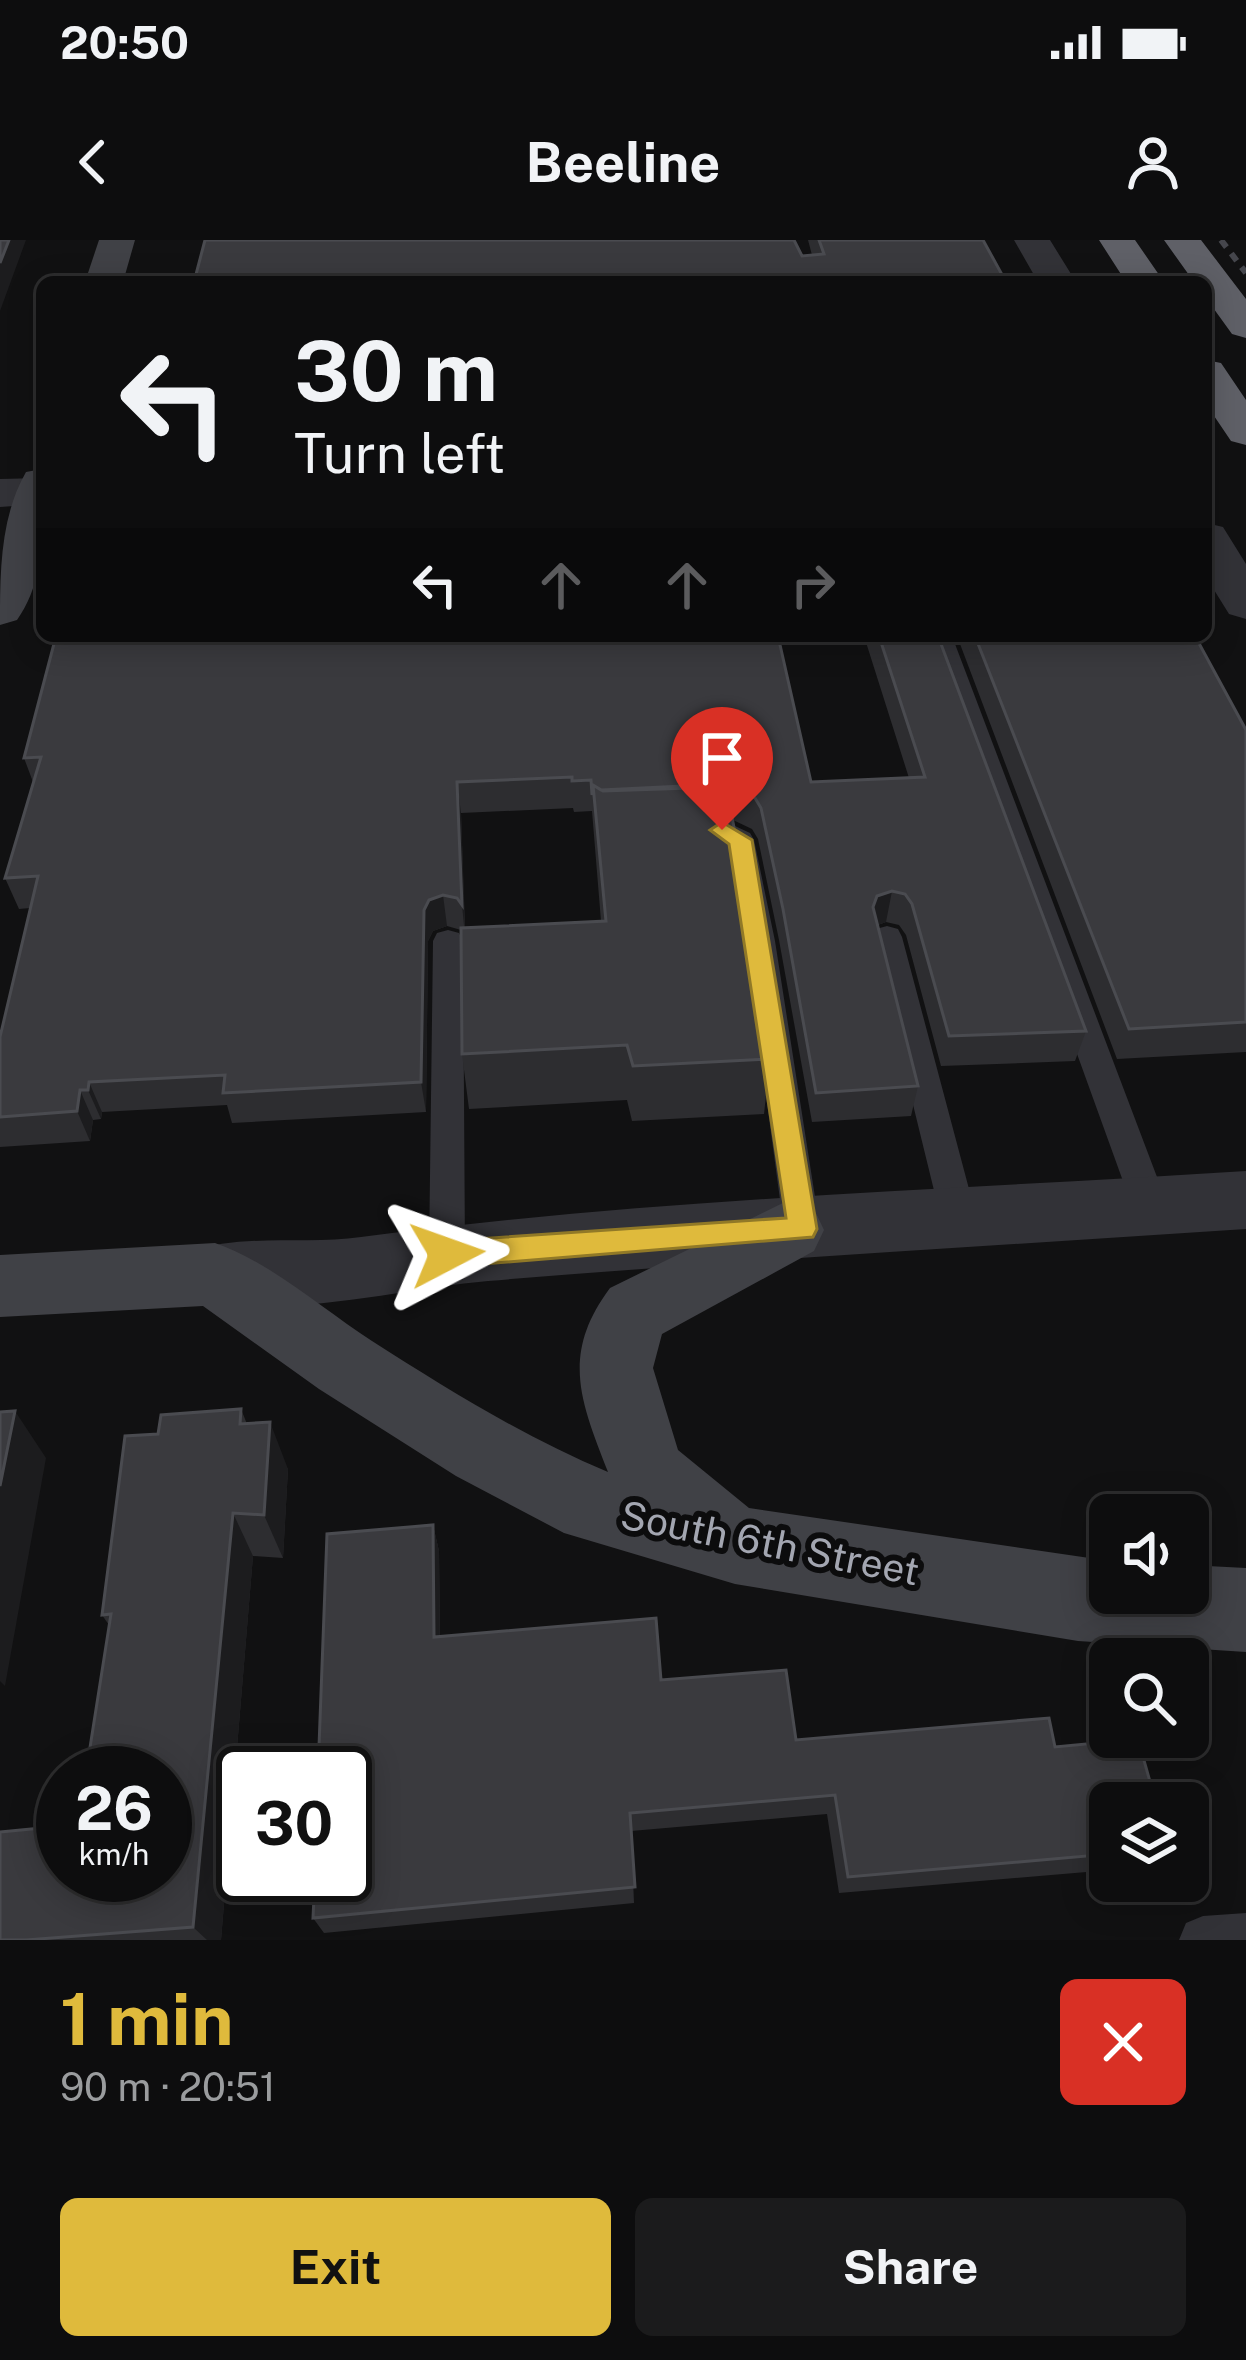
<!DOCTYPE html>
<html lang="en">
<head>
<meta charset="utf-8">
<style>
	body { margin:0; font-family:"Public Sans",sans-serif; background:#1b1b1c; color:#f1f3f6; height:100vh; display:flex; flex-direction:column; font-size:45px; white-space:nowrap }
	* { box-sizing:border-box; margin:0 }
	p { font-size:39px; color:#9a9c9e }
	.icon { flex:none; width:66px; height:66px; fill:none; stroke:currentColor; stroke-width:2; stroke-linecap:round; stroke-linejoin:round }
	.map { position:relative; height:1700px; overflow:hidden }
	.drawer { display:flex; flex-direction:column; background:#0d0d0e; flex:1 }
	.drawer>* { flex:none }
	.hud { position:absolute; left:36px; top:36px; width:1176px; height:366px; border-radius:18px; box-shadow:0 6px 30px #0003,0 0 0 3px #2d2d2e; background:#0d0d0e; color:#f1f3f6; overflow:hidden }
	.buttons { position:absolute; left:1089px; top:1254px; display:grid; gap:24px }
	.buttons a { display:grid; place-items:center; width:120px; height:120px; border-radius:18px; background:#0d0d0e; box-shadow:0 6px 30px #0003,0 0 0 3px #2d2d2e; font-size:60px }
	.speed { position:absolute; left:36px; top:1506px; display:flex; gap:24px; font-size:60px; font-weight:700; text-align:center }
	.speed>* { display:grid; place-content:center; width:156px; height:156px; border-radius:50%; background:#0d0d0e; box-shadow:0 6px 30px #0003,0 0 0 3px #2d2d2e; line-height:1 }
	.speed small { font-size:30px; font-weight:400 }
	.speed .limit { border:6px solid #111; border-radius:18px; background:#fff; color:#111 }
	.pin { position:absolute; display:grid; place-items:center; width:102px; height:102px; color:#fff; margin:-123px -51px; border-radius:50% 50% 50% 0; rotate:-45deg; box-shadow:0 0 12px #0007 }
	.pin .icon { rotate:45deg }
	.me { position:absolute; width:132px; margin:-66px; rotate:86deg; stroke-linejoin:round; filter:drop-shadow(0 0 9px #0008) }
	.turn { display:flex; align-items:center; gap:42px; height:252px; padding:0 60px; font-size:54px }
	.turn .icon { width:156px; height:156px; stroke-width:2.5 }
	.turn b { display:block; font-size:84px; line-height:102px }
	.lanes { display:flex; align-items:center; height:114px; padding:0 60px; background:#0003; justify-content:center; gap:60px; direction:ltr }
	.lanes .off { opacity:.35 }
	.round { display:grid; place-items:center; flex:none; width:126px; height:126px; border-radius:18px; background:#1b1b1c }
	.head { display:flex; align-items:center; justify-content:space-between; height:204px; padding:0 60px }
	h1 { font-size:72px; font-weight:700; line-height:90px; color:#dfba3c }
	.primary-button { display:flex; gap:24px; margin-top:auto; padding:24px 60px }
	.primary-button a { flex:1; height:138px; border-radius:18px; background:#dfba3c; color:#111; font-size:48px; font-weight:700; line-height:138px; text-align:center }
	.primary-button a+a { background:#1b1b1c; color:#f1f3f6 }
	.status { display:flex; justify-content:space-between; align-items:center; height:84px; padding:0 60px; background:#0d0d0e; direction:ltr }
	.status svg { height:33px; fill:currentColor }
	header { display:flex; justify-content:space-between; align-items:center; height:156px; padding:0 60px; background:#0d0d0e; font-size:54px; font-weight:700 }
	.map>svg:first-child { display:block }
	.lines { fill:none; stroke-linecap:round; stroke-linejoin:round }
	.lane { fill:#323237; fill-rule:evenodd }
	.street { fill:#323237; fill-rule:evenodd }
	.secondary { fill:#404146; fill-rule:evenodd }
	.highway { fill:#5f6067; fill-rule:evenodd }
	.rail { stroke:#45464c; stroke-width:6; stroke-dasharray:9 8; stroke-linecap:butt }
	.wall { fill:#2d2d30; fill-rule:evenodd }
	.shaded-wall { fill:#1c1c1e }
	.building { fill:#3a3a3e; stroke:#4a4b50; stroke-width:3 }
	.route { fill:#dfba3c; stroke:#917927; stroke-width:3 }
	.labels { text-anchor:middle; stroke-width:12; stroke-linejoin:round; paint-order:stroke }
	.near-street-label { font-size:39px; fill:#a3a6b1; stroke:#0c0c0d }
</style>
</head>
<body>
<div class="status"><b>20:50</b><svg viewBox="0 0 49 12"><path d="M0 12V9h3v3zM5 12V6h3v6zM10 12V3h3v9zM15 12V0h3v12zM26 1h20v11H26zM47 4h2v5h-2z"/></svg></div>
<header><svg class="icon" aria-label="back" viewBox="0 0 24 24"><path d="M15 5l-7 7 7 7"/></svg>Beeline<svg class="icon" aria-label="person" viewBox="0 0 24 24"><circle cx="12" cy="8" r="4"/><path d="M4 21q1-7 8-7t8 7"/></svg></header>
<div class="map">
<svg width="1246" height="1700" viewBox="0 0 1246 1700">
	<rect width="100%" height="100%" fill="#111112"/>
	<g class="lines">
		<path class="lane" d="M 926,396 L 952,396 L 1168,966 L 1162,976 L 1150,980 L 1138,976 L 1132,966 Z
			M 722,580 L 750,593 L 754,600 L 775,701 L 820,989 L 815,999 L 802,1004 L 789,999 L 784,989 L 745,701 L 727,605 L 685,598 L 681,591 L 695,581 Z
			M 887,686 L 898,689 L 902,697 L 977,979 L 971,989 L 959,994 L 947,989 L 941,979 L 872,697 L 876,689 Z
			M 448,690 L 459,693 L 463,701 L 465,1014 L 460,1025 L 447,1029 L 434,1025 L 429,1014 L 433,701 L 437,693 Z
			M 1246,1673 L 1246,1700 L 1179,1700 L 1186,1683 L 1203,1676 Z"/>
		<path class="street" d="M 1014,0 L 1050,0 L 1076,42 L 1038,42 Z
			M 42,238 L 42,264 L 0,267 L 0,239 Z
			M 1206,283 L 1223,287 L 1246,324 L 1246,379 L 1229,374 L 1206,337 Z
			M 1246,931 L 1246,989 C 994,1006 740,1020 488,1041 C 403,1048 269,1084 189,1056 L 179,1034 L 189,1012 C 243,993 305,1005 361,997 C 654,958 952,950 1246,931 Z"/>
		<path class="secondary" d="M 99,0 L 135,0 L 123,42 L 85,42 Z
			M 42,229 C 42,279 48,337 17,380 L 0,385 C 0,333 0,277 26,232 Z
			M 789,960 L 814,969 L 824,990 L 814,1011 L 662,1094 L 653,1128 L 678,1210 L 749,1268 L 1110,1321 L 1110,1353 L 1188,1353 L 1188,1325 L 1246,1328 L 1246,1412 L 1078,1401 L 735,1344 L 564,1293 L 456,1236 L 319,1149 L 203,1066 L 0,1077 L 0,1015 L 215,1003 C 272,1023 321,1068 372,1101 C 447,1149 526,1198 608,1232 C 581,1162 560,1115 610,1048 Z"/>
		<path class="highway" d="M 1099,0 L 1135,0 L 1164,42 L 1126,42 Z
			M 1164,0 L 1201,0 L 1246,59 L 1246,98 L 1232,94 L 1206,58 L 1206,42 L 1194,42 Z
			M 1206,120 L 1221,123 L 1246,160 L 1246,205 L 1231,201 L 1206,164 Z"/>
		<path class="rail" d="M 1221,0 L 1246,33"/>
	</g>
	<path class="wall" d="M 808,0 L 983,0 L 1006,42 L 802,16 L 812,15 Z
		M 56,396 L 811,542 L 909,538 L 864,396 L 938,396 L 1086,791 L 1075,821 L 941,826 L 906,695 L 899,685 L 886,682 L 878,685 L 918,846 L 911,876 L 812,882 L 779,700 L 758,599 L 752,589 L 733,580 L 770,819 L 764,874 L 632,881 L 627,860 L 469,869 L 462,814 L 461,690 L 447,686 L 433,691 L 428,701 L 426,872 L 232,883 L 227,865 L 102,872 L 101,879 L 93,880 L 90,901 L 0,907 L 0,797 L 30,668 L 19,669 L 5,638 L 33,542 L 24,518 ZM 573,568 L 574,572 L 592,571 L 601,681 L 465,688 L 461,573 Z
		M 957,396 L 1195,396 L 1246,490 L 1246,812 L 1117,819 Z
		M 241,1169 L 247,1184 L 288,1229 L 283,1318 L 253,1316 L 221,1700 L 0,1700 L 165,1635 L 109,1385 L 102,1375 L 158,1194 Z
		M 433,1285 L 439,1311 L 440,1397 L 661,1440 L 796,1500 L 1055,1507 L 1110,1563 L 1110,1630 L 839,1653 L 827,1574 L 631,1591 L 634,1663 L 324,1693 L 313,1678 Z"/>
	<path class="shaded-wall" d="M 9,0 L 26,0 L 0,71 L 0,23 Z
		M 457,542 L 461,573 L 465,696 L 462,665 Z
		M 892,651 L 886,682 L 872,687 L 873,667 L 877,656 Z
		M 443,655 L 447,686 L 433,691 L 428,701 L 426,872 L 421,842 L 424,670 L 429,660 Z
		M 89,842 L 102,872 L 101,879 L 88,850 Z
		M 80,850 L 93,880 L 90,901 L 77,871 Z
		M 15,1171 L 46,1218 L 5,1446 L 0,1441 L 0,1246 Z
		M 270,1182 L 288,1229 L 283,1318 L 264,1275 Z
		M 233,1273 L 253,1316 L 221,1700 L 207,1700 L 193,1687 Z
		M 433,1285 L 439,1311 L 440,1420 L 434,1397 Z"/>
	<path class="building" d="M 0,0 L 9,0 L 0,23 Z
		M 205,0 L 794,0 L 802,16 L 824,14 L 819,0 L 983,0 L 1006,42 L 194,42 Z
		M 56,396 L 778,396 L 811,542 L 925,537 L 879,396 L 938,396 L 1086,791 L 949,796 L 912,664 L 905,654 L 892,651 L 877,656 L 873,667 L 918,846 L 816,853 L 783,669 L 761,568 L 755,558 L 724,544 L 601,550 L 593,545 L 592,555 L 591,540 L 572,541 L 572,537 L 457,542 L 462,665 L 457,658 L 443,655 L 429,660 L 424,670 L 421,842 L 223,853 L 225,835 L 89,842 L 88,850 L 80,850 L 77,871 L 0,877 L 0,797 L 38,636 L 5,638 L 41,517 L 24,518 Z
		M 975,396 L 1195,396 L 1246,490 L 1246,782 L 1129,789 Z
		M 593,545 L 603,551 L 720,547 L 727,551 L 745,645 L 770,819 L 633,826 L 627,805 L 462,814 L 461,688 L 606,681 Z
		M 241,1169 L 240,1184 L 270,1182 L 264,1275 L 233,1273 L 193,1687 L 26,1700 L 0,1700 L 0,1592 L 63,1586 L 63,1635 L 165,1635 L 165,1533 L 86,1533 L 111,1374 L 102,1375 L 125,1196 L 158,1194 L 161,1175 Z
		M 15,1171 L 0,1246 L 0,1172 Z
		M 433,1285 L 434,1397 L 656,1378 L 661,1440 L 786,1430 L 796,1500 L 1049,1478 L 1055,1507 L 1138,1499 L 1156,1563 L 1110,1563 L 1110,1614 L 848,1637 L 835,1555 L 630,1573 L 635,1647 L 313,1678 L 315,1635 L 345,1635 L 345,1533 L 318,1533 L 327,1294 Z"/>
	<path class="route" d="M 722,582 L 752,600 L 817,989 L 813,997 L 447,1027 L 437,1023 L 432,1014 L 437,1005 L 447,1001 L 786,978 L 729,604 L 710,590 Z"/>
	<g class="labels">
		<g class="near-street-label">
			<text transform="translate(770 1303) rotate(11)" y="14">South 6th Street</text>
		</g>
	</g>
</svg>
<div class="buttons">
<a><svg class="icon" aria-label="sound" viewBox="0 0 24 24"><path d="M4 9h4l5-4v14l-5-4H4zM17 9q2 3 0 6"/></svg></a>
<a><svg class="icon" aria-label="search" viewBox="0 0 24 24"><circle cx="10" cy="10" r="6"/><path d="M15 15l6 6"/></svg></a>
<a><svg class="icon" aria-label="layers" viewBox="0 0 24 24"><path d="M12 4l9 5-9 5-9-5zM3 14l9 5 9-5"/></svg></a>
</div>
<div class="speed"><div>26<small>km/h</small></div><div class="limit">30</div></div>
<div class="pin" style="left:722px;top:590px;background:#d93025"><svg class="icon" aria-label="arrive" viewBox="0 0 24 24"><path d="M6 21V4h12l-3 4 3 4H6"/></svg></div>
<svg class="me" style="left:447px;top:1014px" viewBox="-20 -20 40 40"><path d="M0-17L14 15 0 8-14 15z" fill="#dfba3c" stroke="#fff" stroke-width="4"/></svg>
<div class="hud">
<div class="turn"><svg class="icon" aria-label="left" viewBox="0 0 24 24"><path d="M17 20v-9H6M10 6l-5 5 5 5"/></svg><div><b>30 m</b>Turn left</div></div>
<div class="lanes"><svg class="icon" aria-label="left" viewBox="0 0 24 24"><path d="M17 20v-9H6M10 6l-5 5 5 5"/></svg><svg class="icon off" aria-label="ahead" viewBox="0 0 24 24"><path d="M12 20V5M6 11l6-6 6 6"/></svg><svg class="icon off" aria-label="ahead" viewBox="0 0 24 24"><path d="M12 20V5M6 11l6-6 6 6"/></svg><svg class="icon off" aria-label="right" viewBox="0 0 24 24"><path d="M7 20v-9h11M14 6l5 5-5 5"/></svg></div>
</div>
</div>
<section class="drawer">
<div class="head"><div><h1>1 min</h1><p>90 m · 20:51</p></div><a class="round" style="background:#d93025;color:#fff"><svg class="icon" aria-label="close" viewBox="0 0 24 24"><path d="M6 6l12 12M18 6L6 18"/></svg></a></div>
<div class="primary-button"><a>Exit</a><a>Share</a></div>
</section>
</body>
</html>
